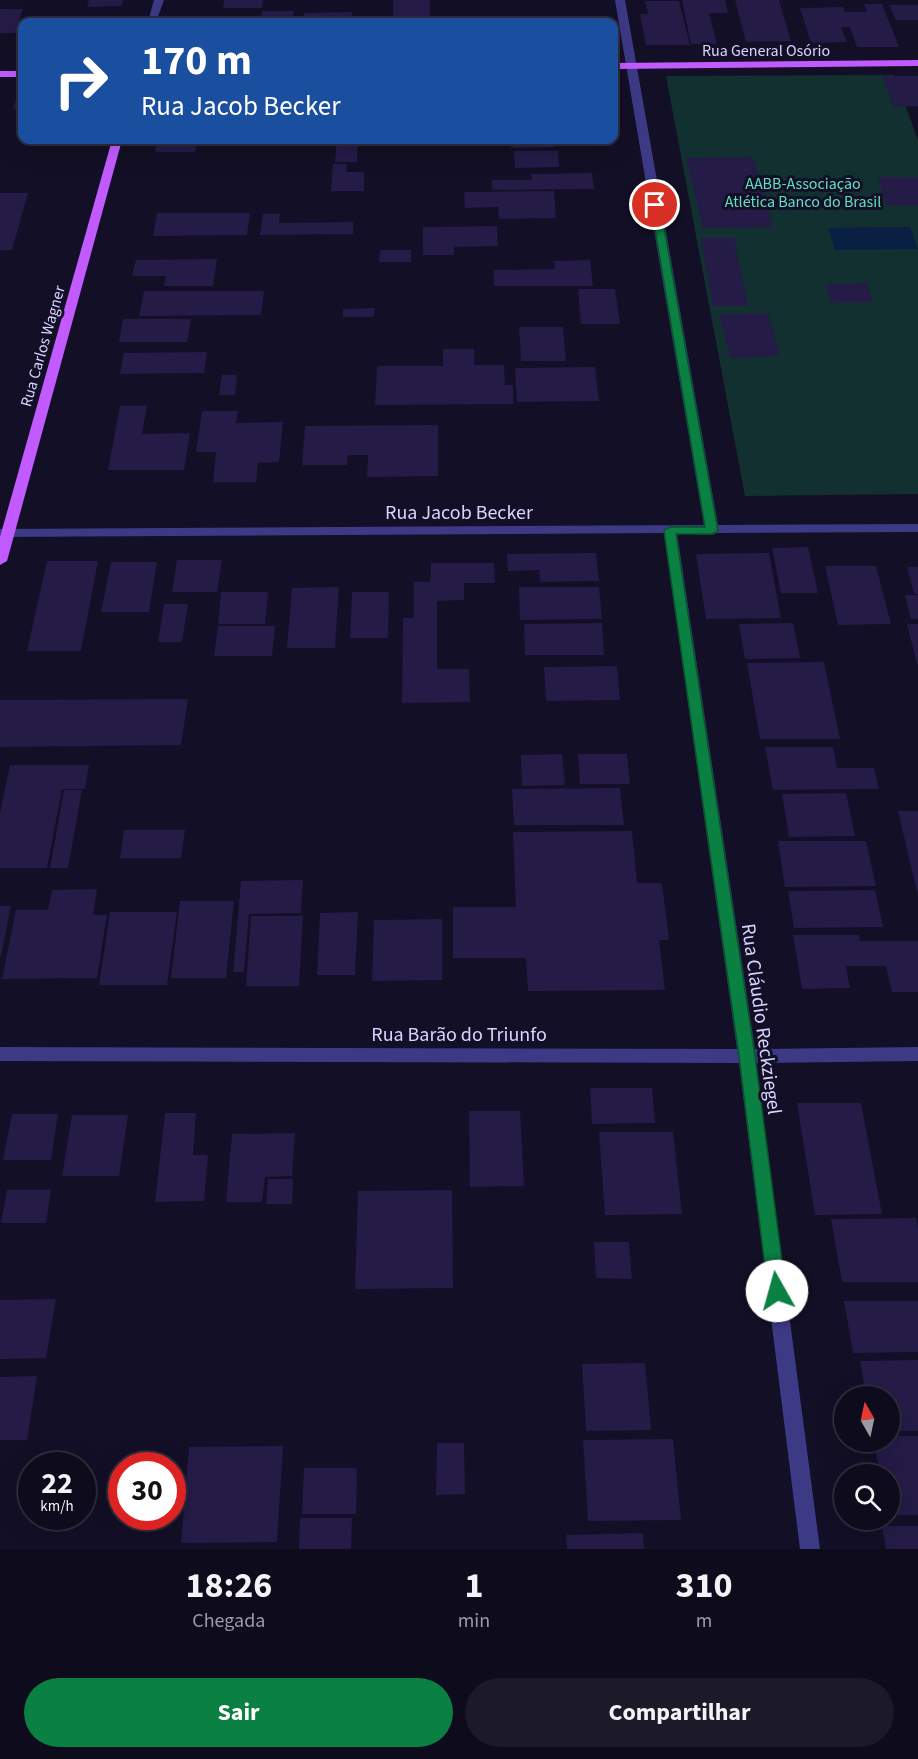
<!DOCTYPE html>
<html lang="pt">
<head>
<meta charset="utf-8">
<style>
	body { margin:0; font-family:"Source Sans 3",sans-serif; background:#1c1929; color:#f1f3f6; height:100vh; display:flex; flex-direction:column; font-size:22px; white-space:nowrap }
	* { box-sizing:border-box; margin:0 }
	p { font-size:20px; color:#9b9ba3 }
	.icon { flex:none; width:33px; height:33px; fill:none; stroke:currentColor; stroke-width:2; stroke-linecap:round; stroke-linejoin:round }
	.map { position:relative; height:1549px; overflow:hidden }
	.panel { display:flex; flex-direction:column; background:#0e0b1c; flex:1 }
	.panel>* { flex:none }
	.guide { position:absolute; left:18px; top:18px; width:600px; height:126px; border-radius:12px; box-shadow:0 6px 24px #0002,0 0 0 2px #2e2b3b; background:#1a4fa0; color:#fff; overflow:hidden }
	.needle { width:39px; rotate:351deg }
	.buttons { position:absolute; left:834px; top:1386px; display:grid; gap:12px }
	.buttons a { display:grid; place-items:center; width:66px; height:66px; border-radius:50%; background:#0e0b1c; box-shadow:0 6px 24px #0002,0 0 0 2px #2e2b3b; font-size:30px }
	.speed { position:absolute; left:18px; top:1452px; display:flex; gap:12px; font-size:30px; font-weight:700; text-align:center }
	.speed>* { display:grid; place-content:center; width:78px; height:78px; border-radius:50%; background:#0e0b1c; box-shadow:0 6px 24px #0002,0 0 0 2px #2e2b3b; line-height:1 }
	.speed small { font-size:15px; font-weight:400 }
	.speed .limit { border:9px solid #d22; background:#fff; color:#111 }
	.pin { position:absolute; display:grid; place-items:center; width:51px; height:51px; color:#fff; margin:-26px; border:3px solid #fff; border-radius:50%; box-shadow:0 2px 6px #0007 }
	.me { position:absolute; width:66px; margin:-33px; rotate:353deg; stroke-linejoin:round; filter:drop-shadow(0 0 4px #0008) }
	.turn { display:flex; align-items:center; gap:21px; height:126px; padding:0 24px; font-size:27px }
	.turn .icon { width:78px; height:78px; stroke-width:2.5 }
	.turn b { display:block; font-size:42px; line-height:51px }
	.eta { display:flex; justify-content:space-evenly; align-items:center; height:102px; text-align:center }
	.eta b { font-size:36px; font-weight:700; line-height:42px }
	.action { display:flex; gap:12px; margin-top:auto; padding:12px 24px }
	.action a { flex:1; height:69px; border-radius:36px; background:#0b8043; color:#fff; font-size:24px; font-weight:700; line-height:69px; text-align:center }
	.action a+a { background:#1c1929; color:#f1f3f6 }
	.map>svg:first-child { display:block }
	.green { fill:#12302f }
	.water { fill:#0a1f44 }
	.building { fill:#241b47 }
	.lines { fill:none; stroke-linecap:round; stroke-linejoin:round }
	.minor { fill:#3d3a85; fill-rule:evenodd }
	.major { fill:#c25bff; fill-rule:evenodd }
	.route { fill:#0b8043; stroke:#07532c; stroke-width:1.5 }
	.labels { text-anchor:middle; stroke-width:6; stroke-linejoin:round; paint-order:stroke }
	.far-street-label { font-size:16px; fill:#d9d4ff; stroke:#130f26 }
	.far-park-label { font-size:16px; fill:#5fe0c0; stroke:#130f26 }
	.street-label { font-size:20px; fill:#d9d4ff; stroke:#130f26 }
</style>
</head>
<body>
<div class="map">
<svg width="918" height="1549" viewBox="0 0 918 1549">
	<rect width="100%" height="100%" fill="#130f26"/>
	<path class="green" d="M 894,75 L 918,140 L 918,494 L 745,496 L 666,76 Z"/>
	<path class="water" d="M 910,227 L 918,249 L 835,250 L 828,228 Z"/>
	<path class="building" d="M 89,0 L 123,0 L 122,6 L 87,7 Z
		M 224,0 L 263,0 L 262,8 L 223,8 Z
		M 393,0 L 430,0 L 430,22 L 393,22 Z
		M 682,0 L 725,0 L 728,13 L 709,13 L 717,44 L 691,44 Z
		M 735,0 L 779,0 L 791,41 L 746,42 Z
		M 645,1 L 679,1 L 690,45 L 646,45 L 640,14 L 648,14 Z
		M 864,4 L 882,4 L 899,47 L 857,47 L 850,27 L 841,27 L 847,42 L 811,43 L 800,8 L 843,7 L 845,12 L 867,12 Z
		M 889,5 L 918,5 L 918,20 L 896,20 Z
		M 0,9 L 23,9 L 15,33 L 0,33 Z
		M 262,11 L 294,11 L 292,22 L 261,22 Z
		M 352,12 L 351,22 L 303,22 L 304,13 Z
		M 882,76 L 918,76 L 918,106 L 893,107 Z
		M 20,86 L 22,86 L 22,109 L 13,109 Z
		M 138,140 L 172,141 L 197,140 L 195,152 L 155,152 L 157,143 L 137,144 Z
		M 337,140 L 358,140 L 357,162 L 335,162 Z
		M 511,140 L 554,140 L 555,147 L 511,148 Z
		M 514,151 L 558,151 L 559,167 L 515,168 Z
		M 753,157 L 773,227 L 703,228 L 686,158 Z
		M 333,164 L 347,164 L 346,172 L 364,172 L 364,191 L 331,191 Z
		M 592,173 L 594,189 L 492,190 L 492,180 L 532,180 L 531,174 Z
		M 878,177 L 918,177 L 918,206 L 886,205 Z
		M 554,191 L 556,218 L 499,219 L 498,207 L 465,208 L 464,192 Z
		M 0,193 L 28,193 L 12,250 L 0,250 Z
		M 157,213 L 250,213 L 247,235 L 153,236 Z
		M 263,214 L 280,214 L 279,223 L 353,222 L 353,234 L 260,235 Z
		M 497,226 L 498,246 L 454,247 L 454,255 L 423,255 L 423,227 Z
		M 701,238 L 734,238 L 748,306 L 713,306 Z
		M 380,250 L 411,250 L 411,262 L 379,262 Z
		M 217,259 L 213,286 L 164,286 L 166,276 L 132,276 L 136,260 Z
		M 590,260 L 593,286 L 494,286 L 494,270 L 555,269 L 554,261 Z
		M 867,283 L 873,302 L 831,303 L 825,284 Z
		M 578,289 L 615,289 L 620,324 L 581,324 Z
		M 144,291 L 264,291 L 261,315 L 139,316 Z
		M 375,308 L 374,317 L 343,317 L 343,309 Z
		M 768,313 L 780,356 L 730,358 L 719,314 Z
		M 123,319 L 191,319 L 187,342 L 119,342 Z
		M 519,327 L 563,327 L 566,361 L 521,361 Z
		M 443,349 L 474,349 L 474,365 L 504,365 L 505,385 L 513,385 L 513,404 L 375,405 L 377,366 L 443,366 Z
		M 207,352 L 204,373 L 120,374 L 124,353 Z
		M 595,367 L 599,401 L 517,402 L 515,368 Z
		M 222,375 L 237,375 L 235,395 L 219,395 Z
		M 120,406 L 147,406 L 142,434 L 190,433 L 184,470 L 108,470 Z
		M 202,411 L 238,411 L 236,423 L 283,422 L 279,462 L 258,463 L 256,482 L 213,482 L 216,452 L 196,452 Z
		M 438,425 L 438,476 L 367,477 L 368,455 L 348,455 L 347,465 L 302,465 L 305,426 Z
		M 808,547 L 818,593 L 781,593 L 772,548 Z
		M 596,553 L 599,581 L 540,582 L 539,570 L 508,571 L 507,554 Z
		M 769,553 L 781,618 L 706,619 L 696,554 Z
		M 177,560 L 222,560 L 217,592 L 172,592 Z
		M 47,561 L 98,561 L 81,651 L 27,651 Z
		M 111,562 L 157,562 L 149,612 L 101,612 Z
		M 431,563 L 494,563 L 495,583 L 464,583 L 464,600 L 437,601 L 437,669 L 469,669 L 470,702 L 402,703 L 403,618 L 414,618 L 414,582 L 430,582 Z
		M 825,566 L 876,566 L 891,624 L 838,625 Z
		M 907,567 L 918,567 L 918,594 L 914,594 Z
		M 339,587 L 335,648 L 287,648 L 292,588 Z
		M 519,587 L 599,587 L 602,619 L 520,620 Z
		M 221,592 L 268,592 L 265,624 L 218,624 Z
		M 352,592 L 389,592 L 388,638 L 350,638 Z
		M 905,595 L 918,595 L 918,619 L 911,619 Z
		M 164,604 L 188,604 L 182,642 L 158,642 Z
		M 602,623 L 604,655 L 525,655 L 524,624 Z
		M 793,623 L 800,658 L 745,659 L 739,624 Z
		M 907,624 L 918,624 L 918,664 L 917,664 Z
		M 218,626 L 275,626 L 272,656 L 214,656 Z
		M 824,662 L 840,739 L 760,739 L 747,663 Z
		M 617,666 L 620,700 L 546,701 L 544,667 Z
		M 188,699 L 181,745 L 0,747 L 0,700 Z
		M 765,747 L 833,747 L 837,768 L 874,768 L 879,789 L 773,790 Z
		M 562,754 L 565,785 L 522,786 L 521,755 Z
		M 578,754 L 627,754 L 630,784 L 580,784 Z
		M 10,765 L 89,765 L 85,789 L 62,789 L 47,868 L 0,868 L 0,813 Z
		M 620,788 L 624,825 L 514,825 L 512,789 Z
		M 64,790 L 82,790 L 68,868 L 50,868 Z
		M 846,793 L 855,836 L 789,837 L 782,794 Z
		M 898,811 L 918,811 L 918,891 L 917,892 Z
		M 124,830 L 185,830 L 181,858 L 120,858 Z
		M 632,831 L 637,883 L 662,883 L 669,940 L 659,940 L 665,990 L 528,991 L 526,958 L 453,958 L 453,907 L 516,907 L 513,832 Z
		M 778,841 L 866,841 L 876,886 L 785,887 Z
		M 303,880 L 301,913 L 249,914 L 244,972 L 233,972 L 241,881 Z
		M 97,889 L 93,915 L 107,915 L 97,978 L 2,979 L 16,910 L 48,910 L 52,890 Z
		M 875,890 L 883,927 L 794,928 L 788,891 Z
		M 180,901 L 234,901 L 226,978 L 171,978 Z
		M 0,906 L 11,906 L 1,956 L 0,956 Z
		M 110,912 L 177,912 L 167,985 L 99,985 Z
		M 358,912 L 355,975 L 317,975 L 320,913 Z
		M 251,916 L 303,916 L 299,986 L 246,986 Z
		M 442,919 L 442,980 L 372,981 L 374,920 Z
		M 793,935 L 859,935 L 860,941 L 918,941 L 918,992 L 892,992 L 886,966 L 846,966 L 850,988 L 802,989 Z
		M 590,1088 L 652,1088 L 655,1123 L 592,1124 Z
		M 797,1103 L 861,1103 L 882,1214 L 815,1215 Z
		M 469,1111 L 520,1111 L 524,1186 L 470,1187 Z
		M 165,1113 L 196,1113 L 193,1155 L 208,1155 L 204,1201 L 155,1202 Z
		M 12,1114 L 58,1114 L 51,1160 L 3,1160 Z
		M 72,1115 L 128,1115 L 119,1176 L 62,1176 Z
		M 599,1132 L 673,1132 L 682,1214 L 605,1215 Z
		M 295,1133 L 292,1176 L 265,1177 L 262,1202 L 226,1202 L 232,1134 Z
		M 268,1179 L 293,1179 L 292,1204 L 266,1204 Z
		M 7,1190 L 51,1190 L 46,1223 L 1,1223 Z
		M 452,1190 L 453,1288 L 355,1289 L 358,1191 Z
		M 916,1218 L 918,1229 L 918,1282 L 842,1282 L 831,1219 Z
		M 594,1242 L 629,1242 L 632,1279 L 596,1278 Z
		M 56,1299 L 46,1358 L 0,1359 L 0,1300 Z
		M 844,1301 L 918,1301 L 918,1352 L 853,1353 Z
		M 918,1360 L 918,1431 L 890,1431 L 890,1396 L 866,1396 L 860,1361 Z
		M 645,1363 L 651,1430 L 586,1431 L 582,1364 Z
		M 37,1376 L 27,1440 L 0,1440 L 0,1377 Z
		M 890,1436 L 918,1436 L 918,1515 L 890,1515 L 890,1474 L 880,1474 L 874,1442 L 890,1442 Z
		M 673,1439 L 681,1520 L 588,1521 L 583,1440 Z
		M 437,1443 L 464,1443 L 465,1494 L 436,1495 Z
		M 283,1446 L 277,1542 L 181,1543 L 189,1447 Z
		M 304,1468 L 357,1468 L 356,1514 L 302,1514 Z
		M 300,1518 L 352,1518 L 351,1549 L 299,1549 Z
		M 882,1526 L 918,1526 L 918,1549 L 886,1549 Z
		M 643,1533 L 644,1549 L 567,1549 L 566,1535 Z"/>
	<g class="lines">
		<path class="minor" d="M 154,0 L 164,0 L 156,22 L 148,22 Z
			M 615,0 L 625,0 L 718,525 L 918,524 L 918,532 L 717,533 L 712,535 L 677,533 L 755,1049 L 918,1047 L 918,1061 L 756,1063 L 820,1549 L 800,1549 L 739,1063 L 0,1061 L 0,1047 L 737,1049 L 664,533 L 0,537 L 0,529 L 704,525 Z"/>
		<path class="major" d="M 918,60 L 918,66 L 614,69 L 614,63 Z
			M 0,71 L 22,71 L 22,77 L 0,77 Z
			M 112,140 L 122,140 L 7,561 L 0,565 L 0,537 Z"/>
	</g>
	<path class="route" d="M 655,202 L 660,205 L 718,531 L 712,534 L 676,534 L 755,1056 L 786,1291 L 783,1296 L 777,1299 L 771,1296 L 768,1291 L 739,1056 L 664,531 L 670,527 L 705,527 L 651,205 Z"/>
	<g class="labels">
		<g class="far-street-label">
			<text x="766" y="56">Rua General Osório</text>
			<text transform="translate(42 346) rotate(-74)" y="6">Rua Carlos Wagner</text>
		</g>
		<g class="far-park-label">
			<text x="803" y="189">AABB-Associação<tspan x="803" dy="18">Atlética Banco do Brasil</tspan></text>
		</g>
		<g class="street-label">
			<text x="459" y="519">Rua Jacob Becker</text>
			<text transform="translate(762 1019) rotate(82)" y="7">Rua Cláudio Reckziegel</text>
			<text x="459" y="1041">Rua Barão do Triunfo</text>
		</g>
	</g>
</svg>
<div class="buttons">
<a><svg class="needle" viewBox="-14 -14 28 28"><path d="M0-13l5 13h-10z" fill="#e53935"/><path d="M0 13l5-13h-10z" fill="#9b9ba3"/></svg></a>
<a><svg class="icon" aria-label="search" viewBox="0 0 24 24"><circle cx="10" cy="10" r="6"/><path d="M15 15l6 6"/></svg></a>
</div>
<div class="speed"><div>22<small>km/h</small></div><div class="limit">30</div></div>
<div class="pin" style="left:655px;top:205px;background:#d93025"><svg class="icon" aria-label="arrive" viewBox="0 0 24 24"><path d="M6 21V4h12l-3 4 3 4H6"/></svg></div>
<svg class="me" style="left:777px;top:1291px" viewBox="-20 -20 40 40"><circle r="19" fill="#fff"/><path d="M0-13L10 11 0 6-10 11z" fill="#0b8043"/></svg>
<div class="guide">
<div class="turn"><svg class="icon" aria-label="right" viewBox="0 0 24 24"><path d="M7 20v-9h11M14 6l5 5-5 5"/></svg><div><b>170 m</b>Rua Jacob Becker</div></div>
</div>
</div>
<section class="panel">
<div class="eta">
<div><b>18:26</b><p>Chegada</p></div>
<div><b>1</b><p>min</p></div>
<div><b>310</b><p>m</p></div>
</div>
<div class="action"><a>Sair</a><a>Compartilhar</a></div>
</section>
</body>
</html>
